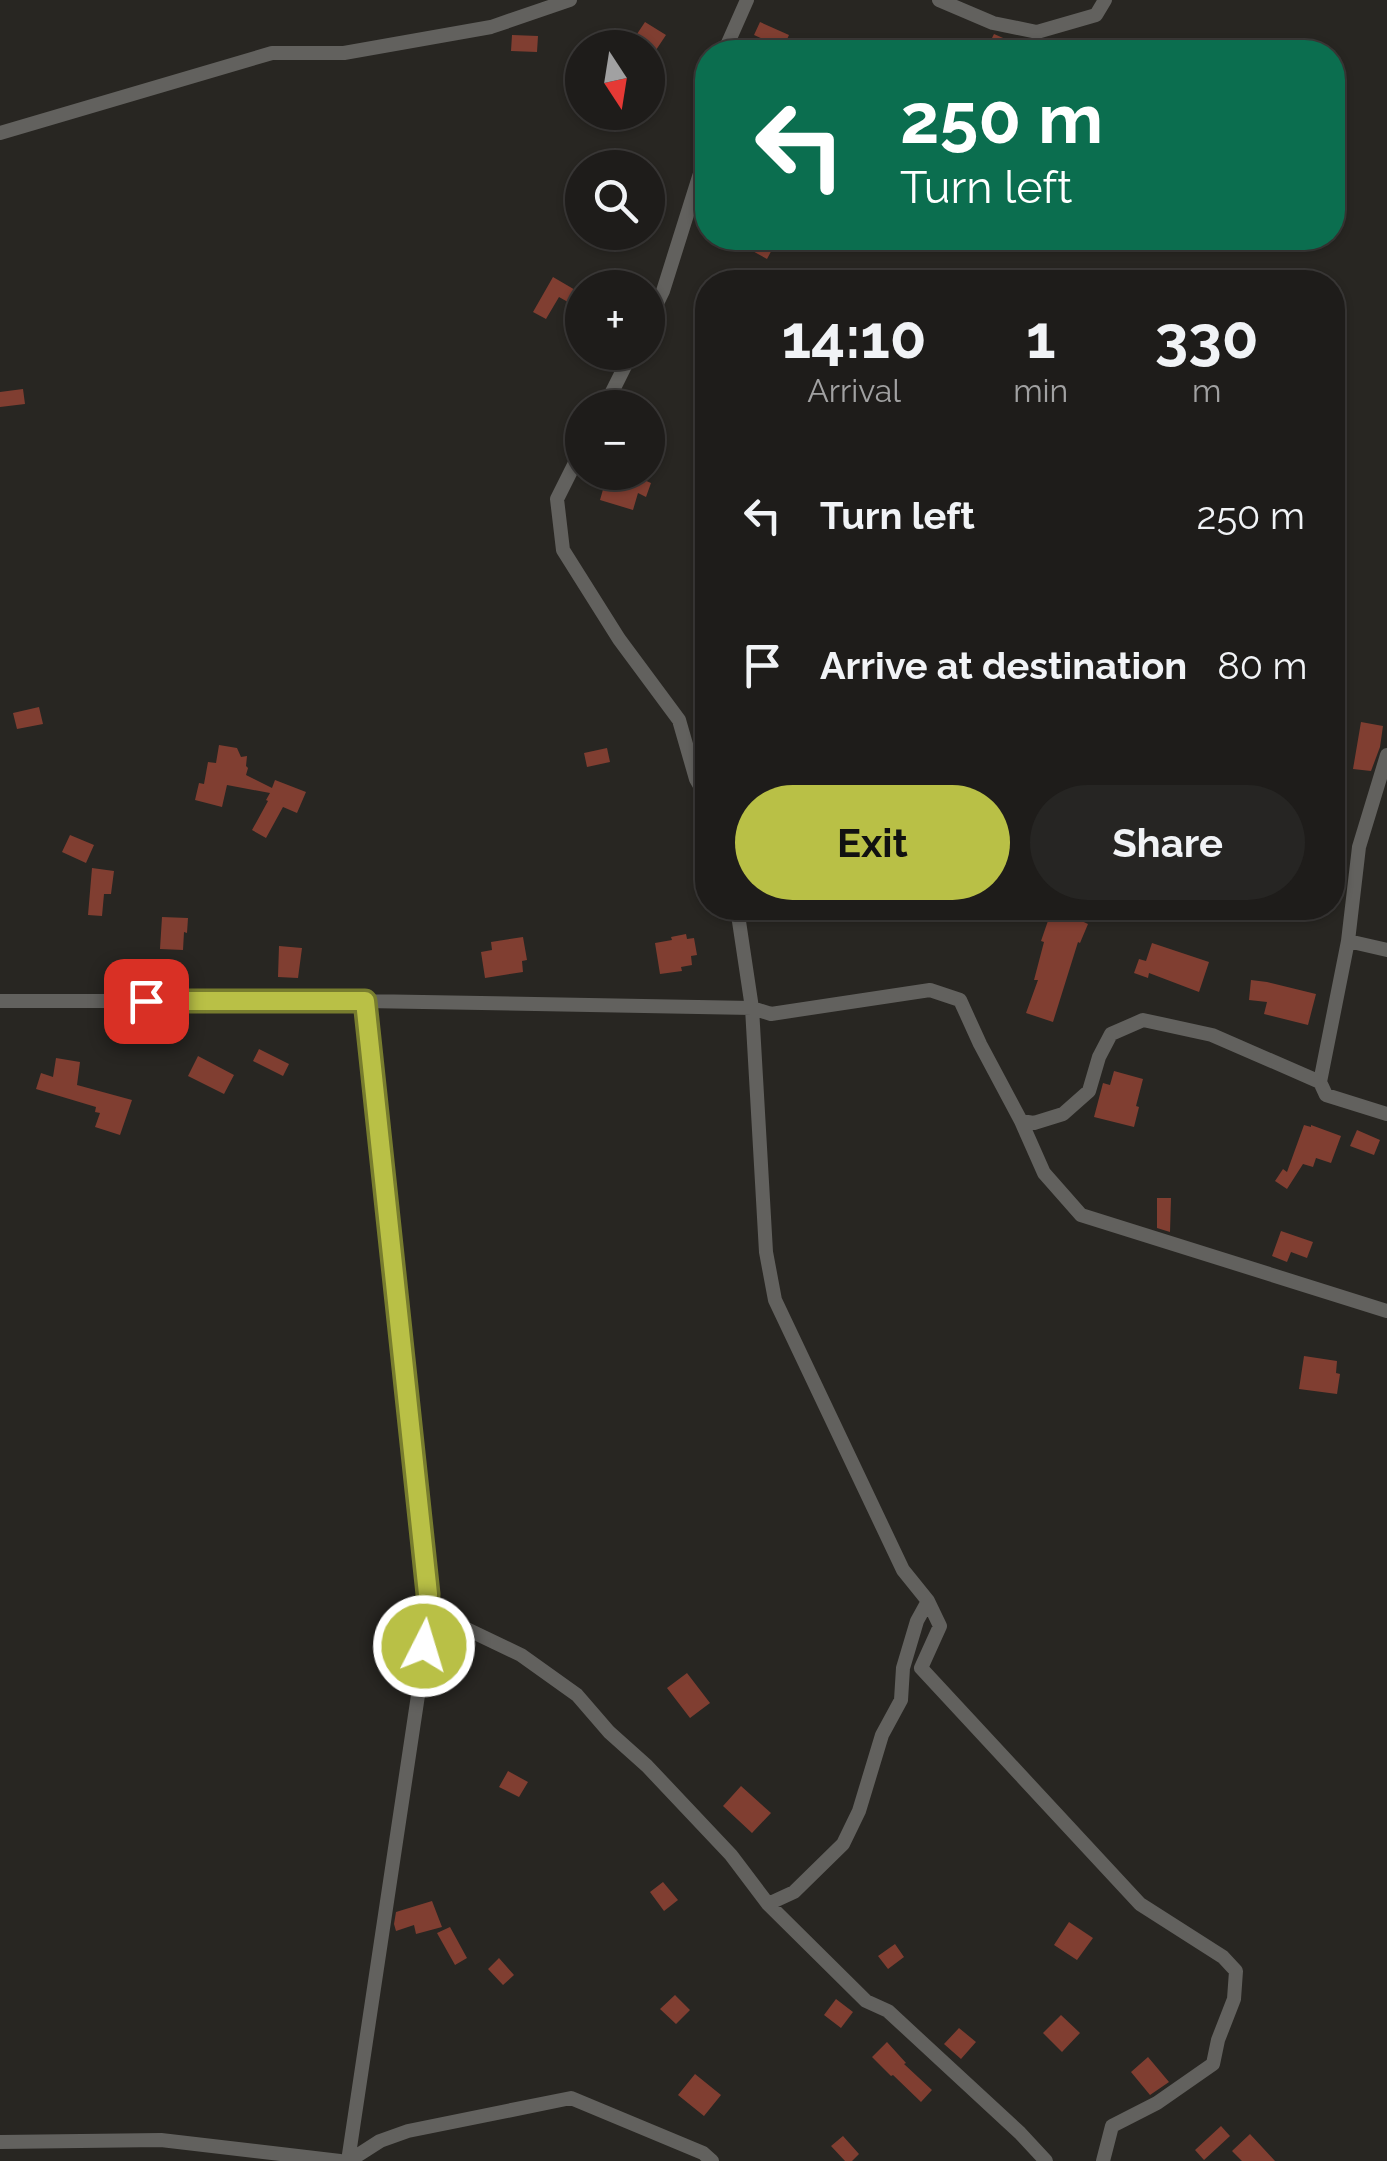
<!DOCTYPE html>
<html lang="en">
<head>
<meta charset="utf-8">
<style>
	body { margin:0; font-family:Raleway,sans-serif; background:#262523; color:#f1f3f6; height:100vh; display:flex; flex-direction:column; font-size:38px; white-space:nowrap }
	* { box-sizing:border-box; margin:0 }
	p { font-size:32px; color:#a1a1a2 }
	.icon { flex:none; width:55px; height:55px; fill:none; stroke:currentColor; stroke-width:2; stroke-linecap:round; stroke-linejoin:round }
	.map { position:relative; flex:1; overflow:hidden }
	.sheet { position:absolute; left:695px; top:270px; width:650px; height:650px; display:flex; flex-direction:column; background:#1e1c1a; border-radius:40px; box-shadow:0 2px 8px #0004,0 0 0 2px #3c3a39 }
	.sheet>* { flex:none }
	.banner { position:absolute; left:695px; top:40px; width:650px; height:210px; border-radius:40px; box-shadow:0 2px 8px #0004,0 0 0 2px #3c3a39; background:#0b6e4f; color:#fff; overflow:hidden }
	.needle { width:65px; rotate:168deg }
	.tools { position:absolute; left:565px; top:30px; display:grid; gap:20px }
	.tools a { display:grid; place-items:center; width:100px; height:100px; border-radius:50%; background:#1e1c1a; box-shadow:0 2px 8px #0004,0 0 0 2px #3c3a39; font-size:50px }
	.pin { position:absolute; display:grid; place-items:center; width:85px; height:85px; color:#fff; margin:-42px; border-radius:20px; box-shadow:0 5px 15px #0006 }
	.me { position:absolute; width:110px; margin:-55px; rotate:5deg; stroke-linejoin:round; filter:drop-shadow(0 0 8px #0008) }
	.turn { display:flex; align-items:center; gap:35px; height:210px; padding:0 40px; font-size:45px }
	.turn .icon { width:130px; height:130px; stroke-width:2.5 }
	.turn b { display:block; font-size:70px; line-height:85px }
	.eta { display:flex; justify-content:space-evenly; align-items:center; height:170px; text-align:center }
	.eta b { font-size:60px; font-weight:700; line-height:70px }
	.action { display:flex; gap:20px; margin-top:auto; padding:20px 40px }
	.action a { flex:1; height:115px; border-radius:60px; background:#b9c046; color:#111; font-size:40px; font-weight:700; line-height:115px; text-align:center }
	.action a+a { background:#262523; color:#f1f3f6 }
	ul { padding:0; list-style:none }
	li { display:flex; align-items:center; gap:30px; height:150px; padding:0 40px }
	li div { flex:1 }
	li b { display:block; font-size:38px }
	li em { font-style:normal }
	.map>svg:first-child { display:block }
	.building { fill:#803e31 }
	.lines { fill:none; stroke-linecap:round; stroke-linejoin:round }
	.minor { stroke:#62615e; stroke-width:14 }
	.route-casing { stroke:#787d2e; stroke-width:25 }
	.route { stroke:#b9c046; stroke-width:18 }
</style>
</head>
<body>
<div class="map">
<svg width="1387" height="2161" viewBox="0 0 1387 2161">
	<rect width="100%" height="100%" fill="#282622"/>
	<path class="building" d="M 645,22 L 666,35 L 656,50 L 635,37 Z
		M 760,22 L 789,35 L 783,48 L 754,35 Z
		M 994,34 L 1035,52 L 985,52 Z
		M 512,35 L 538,36 L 537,52 L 511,51 Z
		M 755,238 L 763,238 L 775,244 L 767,259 L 749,249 Z
		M 553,277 L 582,294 L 582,310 L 559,297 L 546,319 L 533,312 Z
		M 23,389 L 25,404 L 0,407 L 0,392 Z
		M 608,472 L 640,472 L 637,477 L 651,483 L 646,497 L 638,493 L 633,510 L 600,500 Z
		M 39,707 L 43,724 L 17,729 L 13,713 Z
		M 1361,722 L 1383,726 L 1380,747 L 1371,771 L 1353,769 Z
		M 219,745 L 237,748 L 241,757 L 247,756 L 246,766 L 248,768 L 246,775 L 272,788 L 275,780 L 306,792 L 297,813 L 283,807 L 266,838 L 252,830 L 268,801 L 266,800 L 270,793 L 227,785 L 222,807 L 195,800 L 199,783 L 204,784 L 208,762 L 216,763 Z
		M 607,748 L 610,762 L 587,767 L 584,753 Z
		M 70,835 L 94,845 L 86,863 L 62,852 Z
		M 92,868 L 114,871 L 111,894 L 104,894 L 102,916 L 88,915 Z
		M 1050,915 L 1069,922 L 1071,916 L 1088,924 L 1080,943 L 1078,942 L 1053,1022 L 1026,1013 L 1038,980 L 1034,980 L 1044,942 L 1041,941 Z
		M 162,917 L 188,918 L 187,933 L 184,932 L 183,950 L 160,949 Z
		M 686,934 L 687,939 L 694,938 L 697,955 L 691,956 L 692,965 L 681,967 L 682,971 L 660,974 L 655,943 L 672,940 L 671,937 Z
		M 523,937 L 527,960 L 522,961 L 523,972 L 485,978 L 481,952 L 492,950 L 491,942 Z
		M 1152,943 L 1209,962 L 1199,992 L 1149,973 L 1148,978 L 1134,973 L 1139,959 L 1146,961 Z
		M 279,946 L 302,948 L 298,978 L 278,977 Z
		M 1251,980 L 1267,982 L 1316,994 L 1308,1025 L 1264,1014 L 1267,1002 L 1249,1000 Z
		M 259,1049 L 289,1064 L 283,1076 L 253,1061 Z
		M 198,1056 L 234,1075 L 224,1094 L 188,1076 Z
		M 56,1058 L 80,1062 L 77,1085 L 132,1100 L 120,1135 L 95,1127 L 100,1113 L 95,1112 L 96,1107 L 36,1089 L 41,1073 L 53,1077 Z
		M 1114,1071 L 1143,1079 L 1136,1106 L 1139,1107 L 1134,1127 L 1094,1117 L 1103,1083 L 1110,1085 Z
		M 1304,1125 L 1311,1127 L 1311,1125 L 1341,1136 L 1331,1163 L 1316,1158 L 1313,1167 L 1303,1164 L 1287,1189 L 1275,1181 L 1283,1169 L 1287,1172 Z
		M 1357,1130 L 1380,1140 L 1374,1155 L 1350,1146 Z
		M 1157,1198 L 1171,1198 L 1170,1232 L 1157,1228 Z
		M 1281,1231 L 1313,1242 L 1307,1258 L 1291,1252 L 1287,1262 L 1272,1256 Z
		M 1304,1356 L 1337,1361 L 1336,1373 L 1340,1374 L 1337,1394 L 1299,1389 Z
		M 687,1673 L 710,1703 L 690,1718 L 667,1688 Z
		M 508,1771 L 528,1782 L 519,1797 L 499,1787 Z
		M 741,1786 L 771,1813 L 752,1833 L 723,1806 Z
		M 663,1882 L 678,1900 L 664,1911 L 650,1892 Z
		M 432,1901 L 442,1927 L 416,1934 L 414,1925 L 396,1931 L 394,1924 L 396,1912 Z
		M 1069,1922 L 1093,1938 L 1077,1960 L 1054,1945 Z
		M 450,1927 L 467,1958 L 455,1965 L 437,1933 Z
		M 895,1944 L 904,1957 L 888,1969 L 878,1956 Z
		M 499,1958 L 514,1975 L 503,1985 L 488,1969 Z
		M 675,1995 L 690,2010 L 676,2024 L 660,2009 Z
		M 836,1999 L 853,2012 L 841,2028 L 824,2015 Z
		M 1061,2015 L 1080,2033 L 1062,2052 L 1043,2033 Z
		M 959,2028 L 976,2042 L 961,2059 L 944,2044 Z
		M 887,2042 L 906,2063 L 904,2064 L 932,2090 L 921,2102 L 893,2075 L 891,2076 L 872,2057 Z
		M 1148,2057 L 1169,2082 L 1150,2095 L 1131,2072 Z
		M 695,2074 L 721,2095 L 704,2116 L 678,2095 Z
		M 1221,2126 L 1230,2136 L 1204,2160 L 1195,2150 Z
		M 1250,2134 L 1275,2161 L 1242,2161 L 1232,2151 Z
		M 843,2136 L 859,2154 L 852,2161 L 845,2161 L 831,2146 Z"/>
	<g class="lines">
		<path class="minor" d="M 939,0 L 993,23 L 1037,32 L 1096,15 L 1105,0
			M 724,52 L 747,0
			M 0,133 L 272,53 L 344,53 L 491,27 L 570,0
			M 648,322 L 663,291 L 708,148
			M 604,408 L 632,352
			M 582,449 L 557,499 L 563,550 L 619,639 L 679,720 L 696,779 L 708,800
			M 737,908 L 752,1008 L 766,1252 L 775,1300 L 903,1570 L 928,1601 L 940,1626 L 921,1668 L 1140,1904 L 1223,1957 L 1236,1971 L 1234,1999 L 1218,2040 L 1213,2064 L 1157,2103 L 1112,2126 L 1103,2161
			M 1348,941 L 1387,950
			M 0,1001 L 365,1001 L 752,1008 L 771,1014 L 930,990 L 960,1000 L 980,1044 L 1021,1121 L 1044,1173 L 1081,1215 L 1387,1311
			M 1320,1082 L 1348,941 L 1359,847 L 1387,755
			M 1021,1121 L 1034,1123 L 1063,1114 L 1089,1091 L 1099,1057 L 1111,1034 L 1143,1020 L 1212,1035 L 1320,1082 L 1326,1095 L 1387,1114
			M 427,1610 L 521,1655 L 577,1695 L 609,1732 L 647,1766 L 731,1855 L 768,1904 L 866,2001 L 888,2011 L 1020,2133 L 1046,2161
			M 768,1904 L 794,1892 L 843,1844 L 859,1811 L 882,1735 L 901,1700 L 903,1668 L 917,1621 L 928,1601
			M 0,2142 L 161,2140 L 340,2161
			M 348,2161 L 420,1682 L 428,1594 L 365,1001
			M 349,2161 L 380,2141 L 408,2131 L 571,2098 L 703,2153 L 712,2161"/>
	</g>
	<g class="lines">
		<g class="route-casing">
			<path id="route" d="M 146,1001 L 365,1001 L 428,1594 L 424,1646"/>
		</g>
		<use href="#route" class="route"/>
	</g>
</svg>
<div class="tools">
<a><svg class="needle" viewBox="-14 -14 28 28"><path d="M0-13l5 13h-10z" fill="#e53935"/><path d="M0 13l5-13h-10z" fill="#a1a1a2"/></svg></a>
<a><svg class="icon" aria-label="search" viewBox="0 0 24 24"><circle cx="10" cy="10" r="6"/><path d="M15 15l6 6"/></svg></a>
<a>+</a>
<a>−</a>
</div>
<div class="pin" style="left:146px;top:1001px;background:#d93025"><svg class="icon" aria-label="arrive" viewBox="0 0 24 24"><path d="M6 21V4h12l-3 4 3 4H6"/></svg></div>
<svg class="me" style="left:424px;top:1646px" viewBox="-20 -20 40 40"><circle r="17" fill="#b9c046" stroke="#fff" stroke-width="3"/><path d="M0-11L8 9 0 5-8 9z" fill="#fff"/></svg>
<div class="banner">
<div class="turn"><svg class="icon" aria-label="left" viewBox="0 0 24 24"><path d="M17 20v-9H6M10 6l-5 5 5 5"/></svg><div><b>250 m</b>Turn left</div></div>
</div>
<section class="sheet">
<div class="eta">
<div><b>14:10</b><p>Arrival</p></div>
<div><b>1</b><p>min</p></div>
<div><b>330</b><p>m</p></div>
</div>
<ul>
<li><svg class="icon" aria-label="left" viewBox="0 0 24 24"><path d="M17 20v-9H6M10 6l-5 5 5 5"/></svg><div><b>Turn left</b></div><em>250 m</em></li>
<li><svg class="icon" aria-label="arrive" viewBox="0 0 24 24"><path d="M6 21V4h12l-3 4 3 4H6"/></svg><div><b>Arrive at destination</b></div><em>80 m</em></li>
</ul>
<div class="action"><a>Exit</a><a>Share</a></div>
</section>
</div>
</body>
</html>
